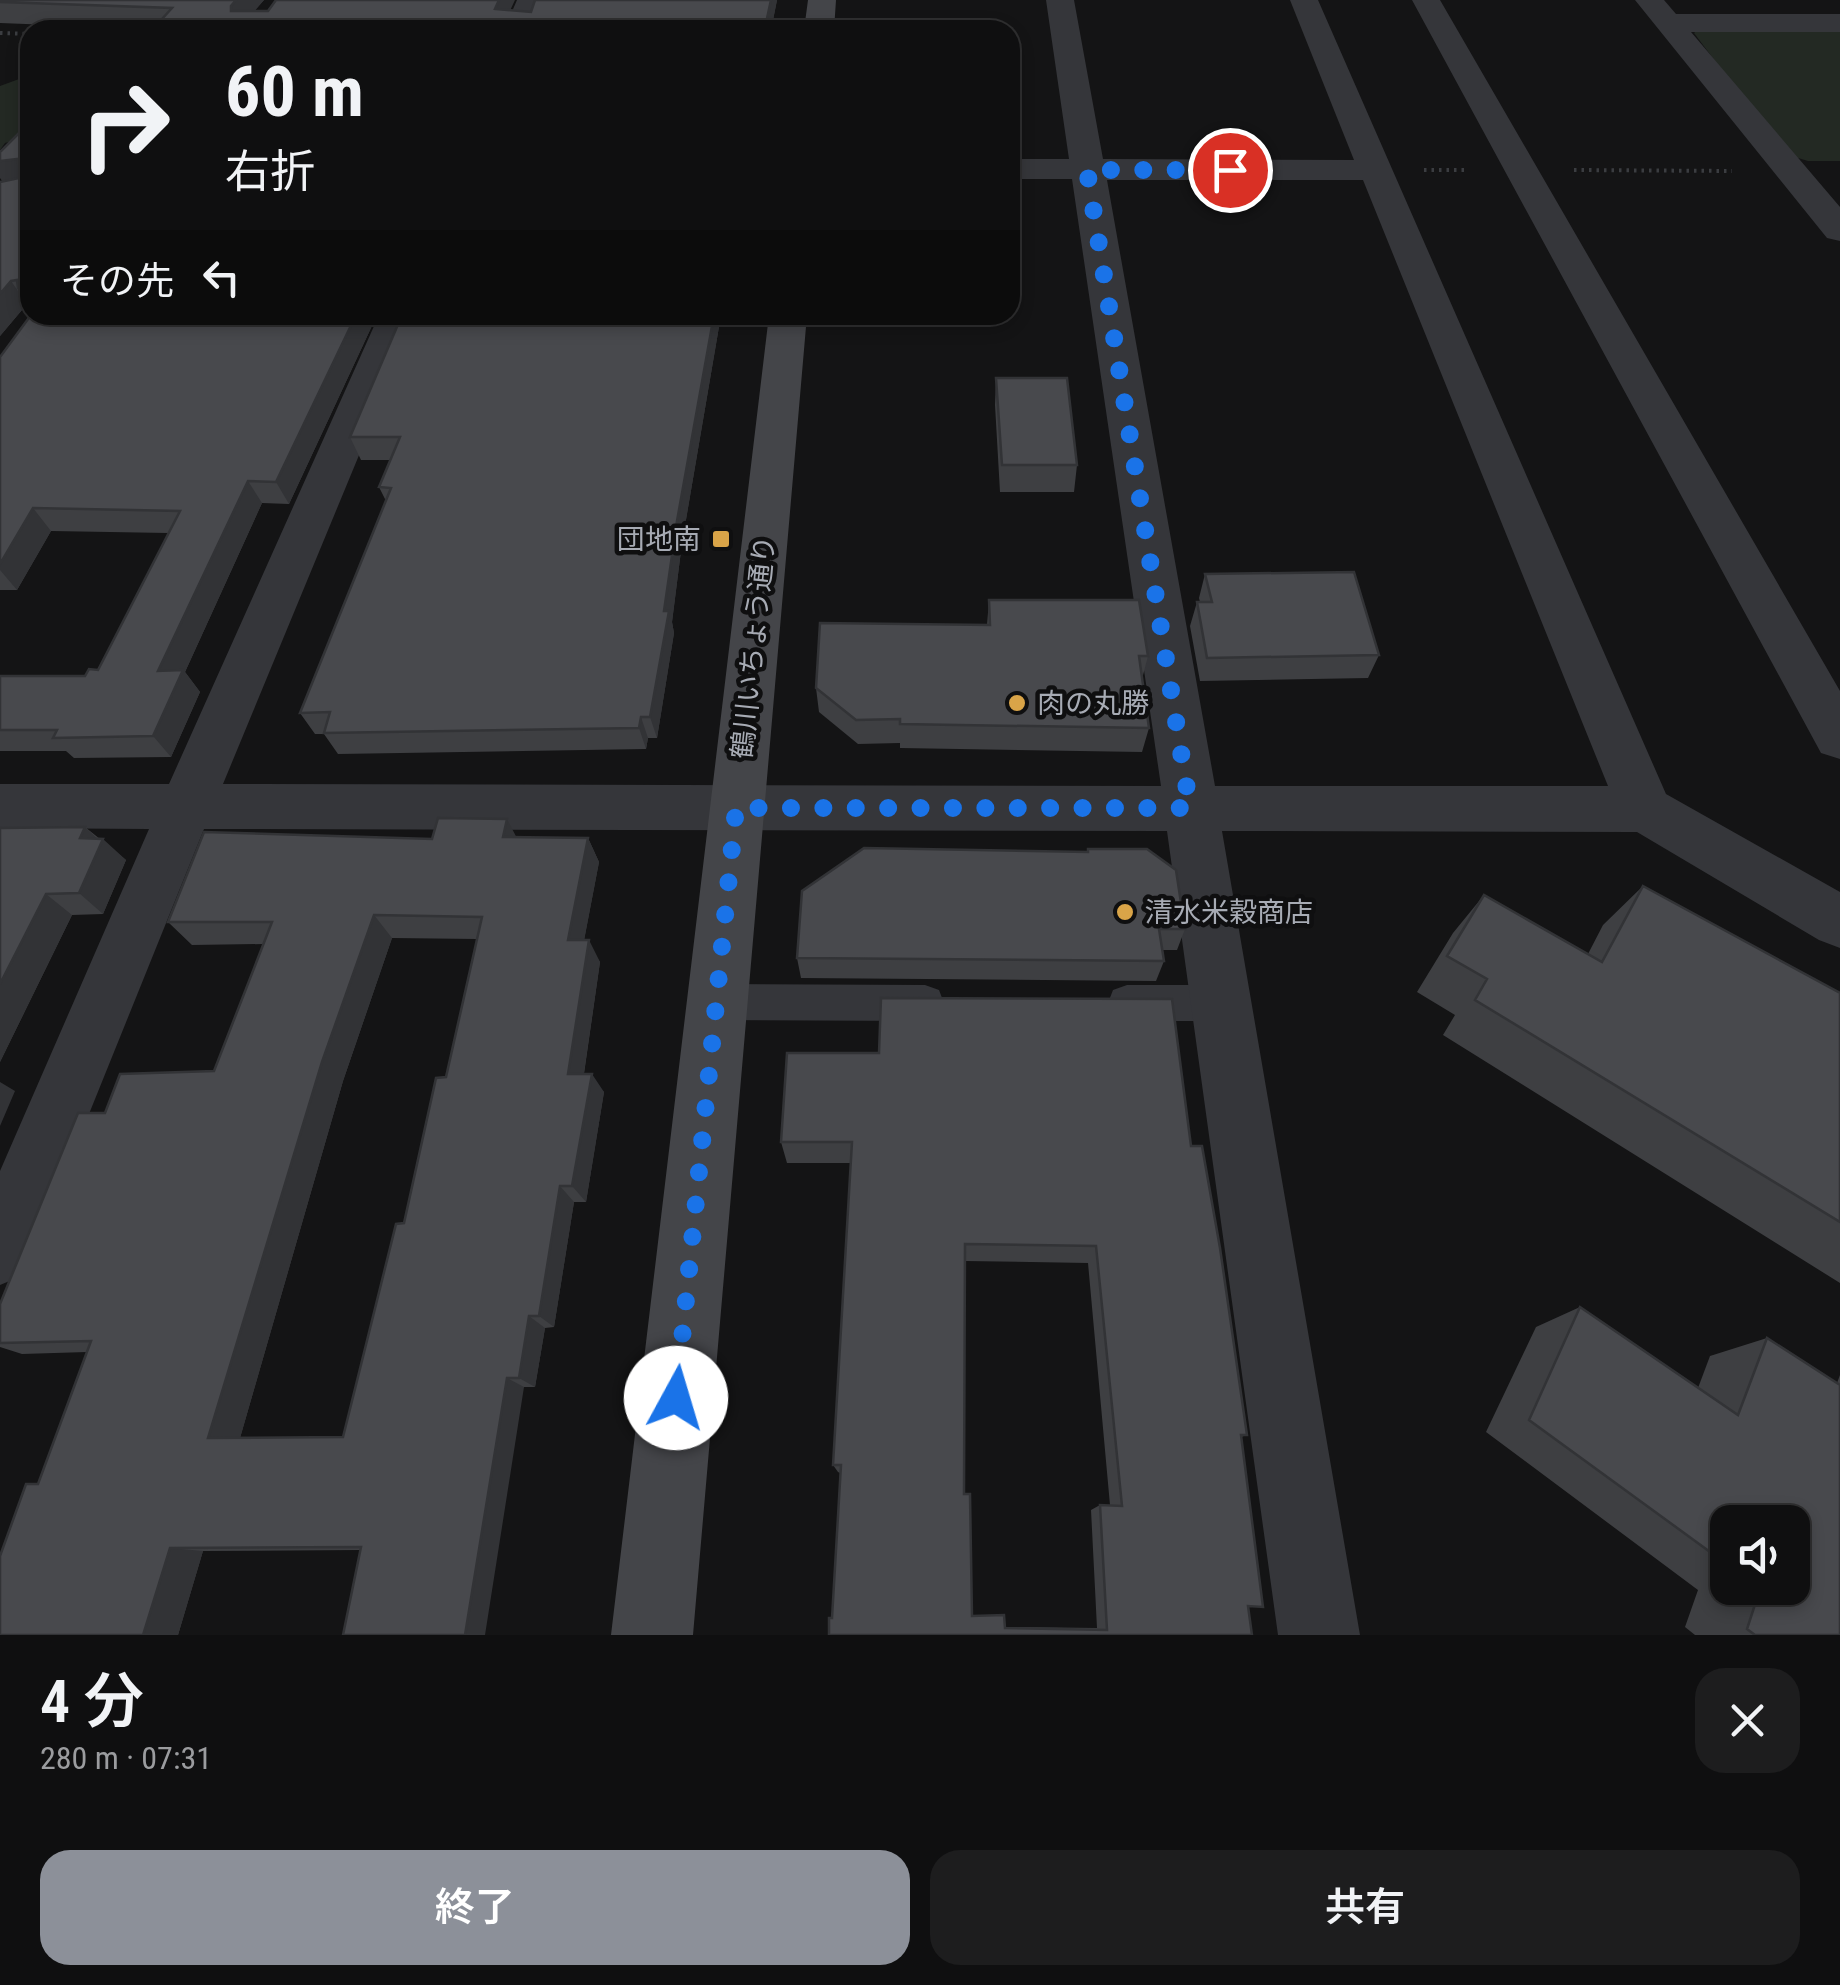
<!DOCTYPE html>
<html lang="ja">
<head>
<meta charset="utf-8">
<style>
	body { margin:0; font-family:"Roboto Condensed","Noto Sans JP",sans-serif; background:#1d1d1e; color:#f1f3f6; height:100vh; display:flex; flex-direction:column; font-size:38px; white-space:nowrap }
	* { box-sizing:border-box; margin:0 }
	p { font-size:32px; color:#9b9c9f }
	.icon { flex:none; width:55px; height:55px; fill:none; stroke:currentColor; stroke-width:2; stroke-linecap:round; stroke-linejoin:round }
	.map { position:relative; height:1635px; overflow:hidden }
	.details { display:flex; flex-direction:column; background:#0f0f10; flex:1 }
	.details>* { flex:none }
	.hud { position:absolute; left:20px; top:20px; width:1000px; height:305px; border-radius:30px; box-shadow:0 5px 15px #0003,0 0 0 2px #2f2f30; background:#0f0f10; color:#f1f3f6; overflow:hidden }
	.fabs { position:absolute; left:1710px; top:1505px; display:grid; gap:20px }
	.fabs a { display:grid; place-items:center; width:100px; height:100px; border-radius:20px; background:#0f0f10; box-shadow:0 5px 15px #0003,0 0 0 2px #2f2f30; font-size:50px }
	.pin { position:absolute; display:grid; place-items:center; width:85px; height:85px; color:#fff; margin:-42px; border:5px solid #fff; border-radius:50%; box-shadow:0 2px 10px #0007 }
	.me { position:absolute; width:110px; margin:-55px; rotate:6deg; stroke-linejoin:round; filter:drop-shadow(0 0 8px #0008) }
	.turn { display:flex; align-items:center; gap:35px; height:210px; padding:0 40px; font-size:45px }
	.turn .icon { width:130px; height:130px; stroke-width:2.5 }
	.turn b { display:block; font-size:70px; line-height:85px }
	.then { display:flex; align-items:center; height:95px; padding:0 40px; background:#0003; gap:20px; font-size:38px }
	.round { display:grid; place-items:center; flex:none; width:105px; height:105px; border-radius:30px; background:#1d1d1e }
	.head { display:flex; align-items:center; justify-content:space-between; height:170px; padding:0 40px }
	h1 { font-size:60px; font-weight:600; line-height:75px }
	.action { display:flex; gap:20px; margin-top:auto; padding:20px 40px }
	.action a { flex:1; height:115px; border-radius:30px; background:#8c9099; color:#fff; font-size:40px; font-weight:600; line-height:115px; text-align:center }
	.action a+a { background:#1d1d1e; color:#f1f3f6 }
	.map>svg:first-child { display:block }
	.green { fill:#232923 }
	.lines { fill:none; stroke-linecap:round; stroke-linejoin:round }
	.path { stroke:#3b3d41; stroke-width:4; stroke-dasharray:2.5 5; stroke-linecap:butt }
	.lane { fill:#35363a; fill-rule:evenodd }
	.street { fill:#35363a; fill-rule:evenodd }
	.secondary { fill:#444549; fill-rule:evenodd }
	.wall { fill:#3e3f42; fill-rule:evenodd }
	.shaded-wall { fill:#323336 }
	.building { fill:#48494d; stroke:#323336; stroke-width:2.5; fill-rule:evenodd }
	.route { stroke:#1a73e8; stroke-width:18; stroke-dasharray:0 32.4 }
	.poi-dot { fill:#d9a448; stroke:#0f0f10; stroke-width:4 }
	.labels { text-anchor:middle; stroke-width:9; stroke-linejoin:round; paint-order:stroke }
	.poi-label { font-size:28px; fill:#a7abb4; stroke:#0f0f10; text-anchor:start }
	.street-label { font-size:28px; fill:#a7abb4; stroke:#0f0f10 }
</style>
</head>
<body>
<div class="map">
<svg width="1840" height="1635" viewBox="0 0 1840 1635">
	<rect width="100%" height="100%" fill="#141415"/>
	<path class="green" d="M 1700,27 L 1840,27 L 1840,161 L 1808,161 L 1785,154 L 1694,33 Z
		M 30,75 L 30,136 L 5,143 L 0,150 L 0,86 Z"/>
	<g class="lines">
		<path class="path" d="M 64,30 L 82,24
			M 0,33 L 30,34
			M 1424,170 L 1467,170
			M 1574,170 L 1732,171"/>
		<path class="lane" d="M 716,984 L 925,985 L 939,990 L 944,1003 L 939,1016 L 925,1021 L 716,1020 L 702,1015 L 697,1002 L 702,989 Z
			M 1127,985 L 1221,985 L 1235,990 L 1240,1003 L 1235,1016 L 1221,1021 L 1127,1021 L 1113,1016 L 1108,1003 L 1113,990 Z"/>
		<path class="street" d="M 517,0 L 545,0 L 534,30 L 504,30 Z
			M 1046,0 L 1074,0 L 1103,159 L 1354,160 L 1290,0 L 1318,0 L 1666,794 L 1840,892 L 1840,948 L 1819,940 L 1637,832 L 1222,831 L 1360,1635 L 1278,1635 L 1167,831 L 204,829 L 24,1275 L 0,1285 L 0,1171 L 149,829 L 0,828 L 0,784 L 169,784 L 379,315 L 417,315 L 223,784 L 1161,786 L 1072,179 L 1010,179 L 1010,159 L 1069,159 ZM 1107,180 L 1363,180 L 1608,786 L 1215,786 Z
			M 1412,0 L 1440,0 L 1840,691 L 1840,759 L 1821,753 Z
			M 1635,0 L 1664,0 L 1676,14 L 1840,14 L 1840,32 L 1691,32 L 1840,207 L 1840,241 L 1827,238 Z"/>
		<path class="secondary" d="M 808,0 L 836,0 L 834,30 L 804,30 Z
			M 769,315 L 807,315 L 693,1635 L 611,1635 Z"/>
	</g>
	<path class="wall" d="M 0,0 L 264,0 L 254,11 L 531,12 L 535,0 L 777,0 L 771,30 L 152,30 L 154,29 L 0,23 Z
		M 30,122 L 30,306 L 27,304 L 0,336 L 2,181 Z
		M 31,315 L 377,315 L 289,504 L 262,503 L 185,672 L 200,692 L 171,757 L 74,758 L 66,751 L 0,751 L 0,676 L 85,676 L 98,670 L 168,533 L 51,531 L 17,590 L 0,590 L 0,357 Z
		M 402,315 L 721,315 L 682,543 L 672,622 L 674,633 L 657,738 L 648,738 L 646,749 L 338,754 L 324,734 L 315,734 L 300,713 L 386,501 L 379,487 L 390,460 L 361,460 L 350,437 Z
		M 996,378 L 1077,465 L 1074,492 L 1000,492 L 995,405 Z
		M 1205,574 L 1379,655 L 1368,678 L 1200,681 L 1190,626 L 1197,602 L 1200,602 L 1199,598 Z
		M 989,600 L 1148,656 L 1142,679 L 1149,728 L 1142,752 L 900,748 L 900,743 L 858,744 L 819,712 L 816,688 L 987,625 Z
		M 85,827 L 126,860 L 103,914 L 72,915 L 0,1062 L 0,828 Z
		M 517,837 L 588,838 L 599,862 L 584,940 L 600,962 L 584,1074 L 604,1092 L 586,1202 L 574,1202 L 554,1327 L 545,1328 L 535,1387 L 524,1387 L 360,1550 L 203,1551 L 178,1635 L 0,1635 L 38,1484 L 87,1352 L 22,1354 L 0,1347 L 0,1304 L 105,1113 L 214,1071 L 263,944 L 192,945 L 168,922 L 432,839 ZM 392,938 L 477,939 L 446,1077 L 343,1437 L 240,1438 L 343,1081 Z
		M 1088,849 L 1185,929 L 1177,950 L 1162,950 L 1164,961 L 1156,981 L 801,978 L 797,958 L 1087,852 Z
		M 1643,886 L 1840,993 L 1840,1283 L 1443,1035 L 1455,1015 L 1417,992 L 1453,933 L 1484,895 L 1588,954 L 1603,925 Z
		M 781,1142 L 1191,1146 L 1247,1435 L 1241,1437 L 1248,1606 L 1252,1635 L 829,1635 L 832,1618 L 840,1473 L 838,1472 L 833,1465 L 851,1163 L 787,1163 ZM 965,1261 L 1088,1263 L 1110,1505 L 1100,1505 L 1091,1510 L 1097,1628 L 1005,1627 L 972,1615 L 964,1494 Z
		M 1580,1307 L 1698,1388 L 1710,1356 L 1767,1338 L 1837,1383 L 1840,1375 L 1840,1635 L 1695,1635 L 1685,1627 L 1698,1590 L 1486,1432 L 1536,1327 ZM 1728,1522 L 1792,1588 L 1728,1588 Z"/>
	<path class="shaded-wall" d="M 236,0 L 264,0 L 240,28 L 231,11 L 231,6 Z
		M 499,0 L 515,0 L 501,30 L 495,9 Z
		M 771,0 L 777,0 L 771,30 L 766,30 L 766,23 Z
		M 18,159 L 30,177 L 5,185 L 0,178 L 0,161 Z
		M 11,281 L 27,304 L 0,336 L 0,294 Z
		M 356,315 L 377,315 L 289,504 L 276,482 Z
		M 714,315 L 721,315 L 682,543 L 672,622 L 674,633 L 657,738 L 650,717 L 677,521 Z
		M 248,481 L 262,503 L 185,672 L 200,692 L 171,757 L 153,736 L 158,671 Z
		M 33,508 L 51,531 L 17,590 L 0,570 L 0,564 Z
		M 641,717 L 648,738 L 646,749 L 639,728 Z
		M 507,819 L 520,844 L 503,837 Z
		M 85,827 L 101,842 L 103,839 L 126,860 L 103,914 L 79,893 L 80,838 Z
		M 588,838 L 599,862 L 580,962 L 568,940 Z
		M 46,894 L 72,915 L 0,1062 L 0,984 Z
		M 374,915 L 392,938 L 343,1081 L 238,1445 L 208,1438 L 322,1062 Z
		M 589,940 L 600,962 L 581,1093 L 568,1074 Z
		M 592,1074 L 604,1092 L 586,1202 L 572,1186 Z
		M 0,1082 L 15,1091 L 0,1126 Z
		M 560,1186 L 574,1202 L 554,1327 L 539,1316 Z
		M 529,1316 L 545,1328 L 535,1387 L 519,1378 Z
		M 507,1378 L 524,1387 L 485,1635 L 465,1635 Z
		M 170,1548 L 203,1551 L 178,1635 L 143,1635 Z"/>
	<path class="building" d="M 0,0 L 236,0 L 231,6 L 231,11 L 268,11 L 276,0 L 499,0 L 495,9 L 531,12 L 535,0 L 771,0 L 766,23 L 757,23 L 755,30 L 152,30 L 172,8 L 0,2 Z
		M 30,122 L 30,289 L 18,288 L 17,280 L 11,281 L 0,294 L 0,182 L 19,178 L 18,159 L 0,161 L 0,152 Z
		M 31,315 L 356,315 L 276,482 L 248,481 L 158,671 L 183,670 L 153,736 L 53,738 L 57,730 L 0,730 L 0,676 L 85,676 L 89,669 L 98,670 L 180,511 L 33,508 L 0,564 L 0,357 Z
		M 402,315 L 714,315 L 677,521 L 664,611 L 669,611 L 650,717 L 641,717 L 639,728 L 324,733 L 330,712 L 300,713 L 391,488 L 379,487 L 400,437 L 350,437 Z
		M 996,378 L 1067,378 L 1077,465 L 1002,465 Z
		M 1354,572 L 1379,655 L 1207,658 L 1197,602 L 1212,602 L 1205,574 Z
		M 989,600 L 1139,600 L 1148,656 L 1139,656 L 1149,728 L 900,724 L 900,719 L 856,720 L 816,688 L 820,623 L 990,625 Z
		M 438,818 L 507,819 L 503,837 L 588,838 L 568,940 L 589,940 L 568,1074 L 592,1074 L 572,1186 L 560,1186 L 539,1316 L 529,1316 L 519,1378 L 507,1378 L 465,1635 L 343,1635 L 361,1547 L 170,1548 L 143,1635 L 0,1635 L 0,1556 L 26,1484 L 38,1484 L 91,1341 L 0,1343 L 0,1304 L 78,1113 L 105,1113 L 120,1074 L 214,1071 L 272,922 L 168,922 L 204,832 L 432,839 ZM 374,915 L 482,917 L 446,1077 L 436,1078 L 404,1223 L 396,1224 L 343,1437 L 208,1438 L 322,1062 Z
		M 85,827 L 80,838 L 103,839 L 79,893 L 46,894 L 0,984 L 0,828 Z
		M 864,848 L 1088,852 L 1088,849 L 1147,849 L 1176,870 L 1185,929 L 1159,929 L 1164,961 L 797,958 L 802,891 Z
		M 1643,886 L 1840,993 L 1840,1222 L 1475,1000 L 1487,979 L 1447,956 L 1484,895 L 1602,962 Z
		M 881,998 L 1172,999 L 1191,1146 L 1202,1146 L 1220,1248 L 1247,1435 L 1241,1435 L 1263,1607 L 1248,1606 L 1252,1635 L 829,1635 L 829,1618 L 832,1618 L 841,1465 L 833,1465 L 852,1142 L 781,1142 L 787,1053 L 879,1053 ZM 965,1244 L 1096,1246 L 1122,1506 L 1100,1505 L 1107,1630 L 1005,1628 L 1004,1615 L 972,1616 L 970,1494 L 964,1494 Z
		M 1580,1307 L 1738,1415 L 1767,1338 L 1840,1385 L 1840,1635 L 1755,1635 L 1747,1629 L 1760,1589 L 1759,1588 L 1792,1588 L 1792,1522 L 1728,1522 L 1728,1565 L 1529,1420 Z"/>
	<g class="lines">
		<path class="route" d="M 676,1398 L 736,808 L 1190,808 L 1087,170 L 1230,170"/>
	</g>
	<g class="poi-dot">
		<rect x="711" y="529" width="20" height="20" rx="5"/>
		<circle cx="1017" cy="703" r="10"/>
		<circle cx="1125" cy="912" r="10"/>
	</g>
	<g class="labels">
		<g class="poi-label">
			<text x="701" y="549" text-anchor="end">団地南</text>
			<text x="1037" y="713">肉の丸勝</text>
			<text x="1145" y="922">清水米穀商店</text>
		</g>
		<g class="street-label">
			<text transform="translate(753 647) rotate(-84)" y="10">鶴川いちょう通り</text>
		</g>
	</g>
</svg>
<div class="fabs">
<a><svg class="icon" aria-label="sound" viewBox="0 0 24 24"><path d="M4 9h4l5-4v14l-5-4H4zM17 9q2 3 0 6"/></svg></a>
</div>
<div class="pin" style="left:1230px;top:170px;background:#d93025"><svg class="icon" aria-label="arrive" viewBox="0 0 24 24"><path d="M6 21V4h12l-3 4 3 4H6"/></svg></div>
<svg class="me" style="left:676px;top:1398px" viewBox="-20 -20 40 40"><circle r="19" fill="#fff"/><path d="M0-13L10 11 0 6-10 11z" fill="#1a73e8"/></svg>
<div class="hud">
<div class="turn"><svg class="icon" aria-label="right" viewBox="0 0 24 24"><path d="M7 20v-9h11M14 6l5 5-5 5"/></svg><div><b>60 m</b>右折</div></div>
<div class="then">その先<svg class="icon" aria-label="left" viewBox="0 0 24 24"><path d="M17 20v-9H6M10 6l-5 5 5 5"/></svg></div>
</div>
</div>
<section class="details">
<div class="head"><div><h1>4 分</h1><p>280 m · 07:31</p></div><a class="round"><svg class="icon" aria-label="close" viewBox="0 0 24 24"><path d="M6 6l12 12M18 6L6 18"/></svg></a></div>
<div class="action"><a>終了</a><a>共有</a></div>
</section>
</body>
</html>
